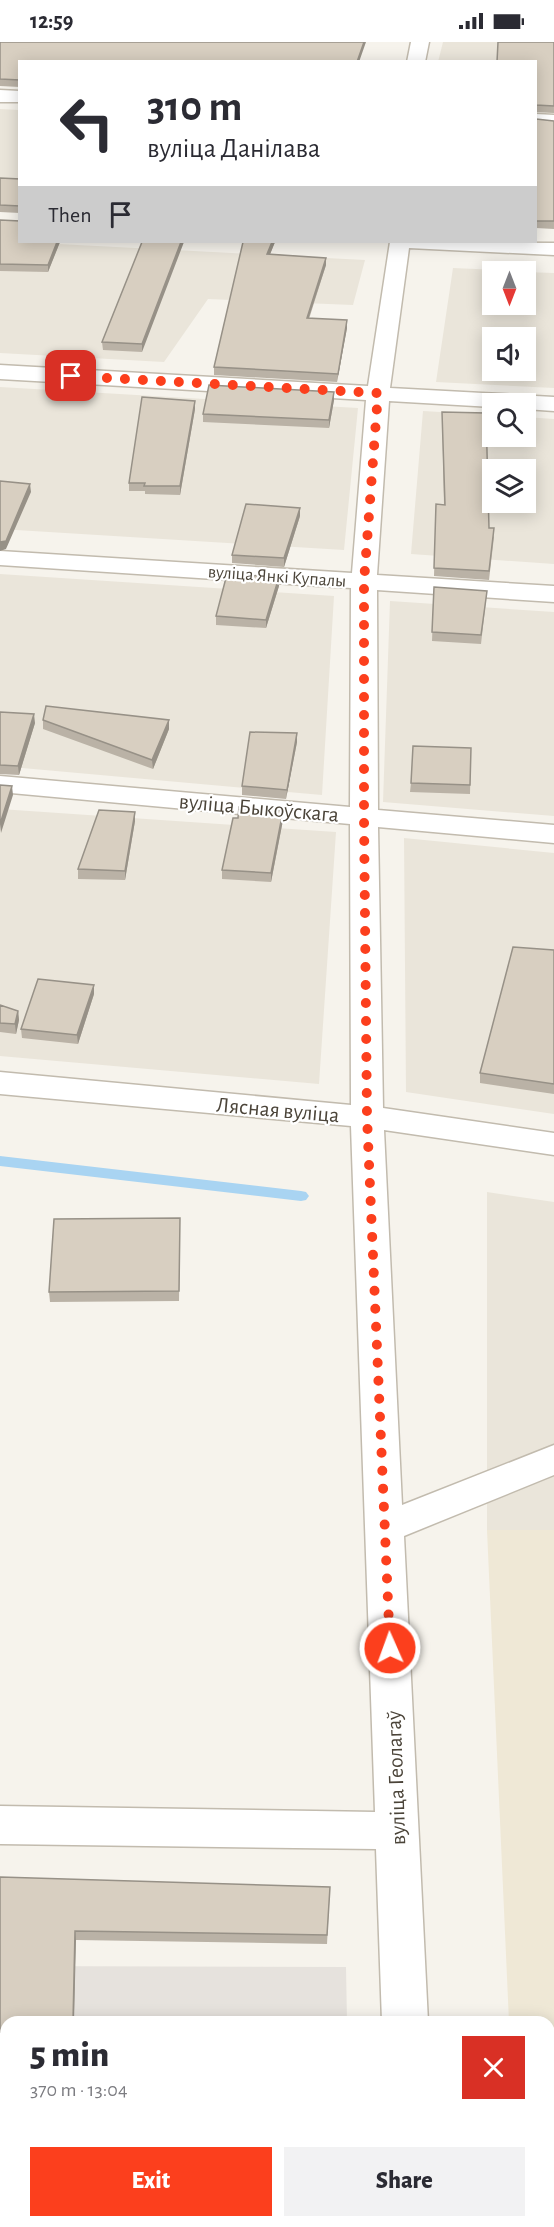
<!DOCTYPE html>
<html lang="en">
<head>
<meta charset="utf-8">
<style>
	body { margin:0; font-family:"Alegreya Sans",sans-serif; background:#f2f2f3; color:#2b2b33; height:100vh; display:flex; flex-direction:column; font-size:22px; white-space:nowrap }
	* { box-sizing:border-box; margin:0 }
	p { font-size:20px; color:#7c7c81 }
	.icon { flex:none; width:33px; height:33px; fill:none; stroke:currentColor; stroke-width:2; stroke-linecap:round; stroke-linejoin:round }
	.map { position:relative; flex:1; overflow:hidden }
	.sheet { position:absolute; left:0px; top:1974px; width:555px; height:212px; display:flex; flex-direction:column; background:#fff; border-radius:18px 18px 0 0; box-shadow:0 3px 15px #0003 }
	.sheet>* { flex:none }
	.banner { position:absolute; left:18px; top:18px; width:519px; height:183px; border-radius:0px; box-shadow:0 3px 15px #0003; background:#fff; color:#2b2b33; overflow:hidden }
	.needle { width:39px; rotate:180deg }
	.fabs { position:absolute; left:482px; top:219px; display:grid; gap:12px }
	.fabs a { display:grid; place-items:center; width:54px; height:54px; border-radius:0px; background:#fff; box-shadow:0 3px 15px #0003; font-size:30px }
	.pin { position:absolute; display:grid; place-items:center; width:51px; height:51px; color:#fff; margin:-26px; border-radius:12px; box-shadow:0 3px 9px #0006 }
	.me { position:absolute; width:66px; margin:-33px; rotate:358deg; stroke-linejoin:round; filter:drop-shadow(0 0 4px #0008) }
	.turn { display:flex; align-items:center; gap:21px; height:126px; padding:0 30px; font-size:27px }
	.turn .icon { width:78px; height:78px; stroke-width:2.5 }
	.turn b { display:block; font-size:42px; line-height:51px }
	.then { display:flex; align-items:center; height:57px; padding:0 30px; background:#0003; gap:12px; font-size:22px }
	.round { display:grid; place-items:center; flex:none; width:63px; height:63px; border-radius:0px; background:#f2f2f3 }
	.head { display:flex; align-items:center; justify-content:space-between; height:102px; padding:0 30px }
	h1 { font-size:36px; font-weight:800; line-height:45px }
	.button { display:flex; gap:12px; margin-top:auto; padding:12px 30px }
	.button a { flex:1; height:69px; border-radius:0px; background:#fc3f1d; color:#fff; font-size:24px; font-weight:800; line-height:69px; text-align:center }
	.button a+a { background:#f2f2f3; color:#2b2b33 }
	.status { display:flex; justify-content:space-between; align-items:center; height:42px; padding:0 30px; background:#fff; direction:ltr }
	.status svg { height:16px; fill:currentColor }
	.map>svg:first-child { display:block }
	.residential { fill:#eae5da; fill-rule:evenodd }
	.industrial { fill:#e6e2dd }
	.education { fill:#efe8d6 }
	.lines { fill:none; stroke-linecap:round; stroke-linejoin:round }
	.stream { fill:#a9d4f2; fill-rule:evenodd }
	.minor-casing { stroke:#c2bbae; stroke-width:3 }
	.minor { fill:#fff; fill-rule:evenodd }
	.wall { fill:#bab2a6 }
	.shaded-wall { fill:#979187 }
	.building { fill:#d8cfc1; stroke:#979187; stroke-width:1.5 }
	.route { stroke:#fc3f1d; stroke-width:10; stroke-dasharray:0 18 }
	.labels { text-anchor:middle; stroke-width:4.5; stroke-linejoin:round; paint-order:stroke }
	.far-street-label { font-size:18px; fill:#4b4439; stroke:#fff }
	.street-label { font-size:22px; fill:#4b4439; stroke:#fff }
</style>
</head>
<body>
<div class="status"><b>12:59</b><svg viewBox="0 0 49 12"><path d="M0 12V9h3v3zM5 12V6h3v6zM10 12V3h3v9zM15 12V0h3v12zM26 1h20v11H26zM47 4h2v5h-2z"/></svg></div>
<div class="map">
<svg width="554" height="2185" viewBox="0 0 554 2185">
	<rect width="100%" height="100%" fill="#f6f3ec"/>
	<path class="residential" d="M 443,0 L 554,0 L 554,71 L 536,70 L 536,20 L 438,20 Z
		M 0,67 L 19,68 L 19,169 L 0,168 Z
		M 0,199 L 365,218 L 353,263 L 208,257 L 164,320 L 0,311 Z
		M 453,226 L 521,229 L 492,230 L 492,262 L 525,262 L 525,230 L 554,231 L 554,346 L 436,340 ZM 492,296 L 525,296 L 525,328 L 492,328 Z
		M 0,345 L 358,366 L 344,508 L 0,487 Z
		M 423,369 L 492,373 L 492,394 L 525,394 L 525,375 L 554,377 L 554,522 L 411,512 ZM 492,428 L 525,428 L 525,460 L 492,460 Z
		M 0,532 L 334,554 L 322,753 L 0,724 Z
		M 390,559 L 554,570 L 554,774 L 383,760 Z
		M 0,767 L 336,790 L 319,1042 L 0,1014 Z
		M 404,796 L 554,811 L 554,1072 L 406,1050 Z
		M 487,1150 L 554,1160 L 554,1488 L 487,1488 Z"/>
	<path class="industrial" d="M 0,1924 L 346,1925 L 347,1980 L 6,1980 L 6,2180 L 349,2180 L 349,2185 L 0,2185 Z"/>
	<path class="education" d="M 487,1488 L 554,1488 L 554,2185 L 518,2185 L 518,2180 L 549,2180 L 549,1980 L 509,1980 Z"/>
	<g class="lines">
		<path class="stream" d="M 0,1114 L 301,1149 L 306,1150 L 309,1154 L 306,1158 L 301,1159 L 0,1124 Z"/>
		<g class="minor-casing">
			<path id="minor" d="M 411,0 L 429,0 L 425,20 L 407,20 Z
				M 0,48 L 20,49 L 20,60 L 0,60 Z
				M 536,72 L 554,73 L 554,85 L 536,83 Z
				M 390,200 L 554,201 L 554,213 L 409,206 L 390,346 L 554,355 L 554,369 L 525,367 L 525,362 L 492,362 L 492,365 L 389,359 L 377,533 L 554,544 L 554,560 L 377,548 L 378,768 L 554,783 L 554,801 L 378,785 L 383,1066 L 554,1091 L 554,1113 L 384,1088 L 402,1463 L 554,1403 L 554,1433 L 404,1494 L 428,1980 L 382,1980 L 376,1807 L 0,1802 L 0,1764 L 375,1770 L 351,1084 L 0,1052 L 0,1030 L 351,1063 L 350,782 L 0,750 L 0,734 L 350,765 L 351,546 L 0,523 L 0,509 L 352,531 L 366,358 L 0,337 L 0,323 L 368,344 Z
				M 389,2180 L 437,2180 L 437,2185 L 389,2185 Z"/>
		</g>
		<use href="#minor" class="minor"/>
	</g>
	<path class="wall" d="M 0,0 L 20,20 L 20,45 L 0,44 Z
		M 554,0 L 554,71 L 536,70 L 536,20 Z
		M 536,77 L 554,79 L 554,187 L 536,186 Z
		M 0,136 L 20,137 L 20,171 L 0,170 Z
		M 0,178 L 20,200 L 60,200 L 48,230 L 0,229 Z
		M 142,200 L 142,310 L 103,308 L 102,300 Z
		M 243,200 L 275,200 L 270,212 L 326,216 L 326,223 L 309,277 L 347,286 L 337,340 L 214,333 L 214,325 Z
		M 334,350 L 334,358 L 329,386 L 203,380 L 203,372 Z
		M 195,367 L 180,453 L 145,452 L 145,449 L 129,449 L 129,441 Z
		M 442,370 L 489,486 L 494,495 L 489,538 L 434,534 L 436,462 L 444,463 Z
		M 300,474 L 284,525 L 232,521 L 232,513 Z
		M 279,544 L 266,586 L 216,583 L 216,574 Z
		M 434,545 L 487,549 L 481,602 L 432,599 Z
		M 0,670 L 35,681 L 19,733 L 0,732 Z
		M 43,678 L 169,687 L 153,727 L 43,687 Z
		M 297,691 L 297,700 L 286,757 L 242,753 L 242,744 Z
		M 471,706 L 470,752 L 410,750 L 411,741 Z
		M 135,770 L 135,779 L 125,838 L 78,837 L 78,827 Z
		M 238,776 L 283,778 L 271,840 L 222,837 L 222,828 Z
		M 554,908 L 554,1052 L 480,1041 L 480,1031 Z
		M 94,952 L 78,1002 L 22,996 L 21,987 Z
		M 0,963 L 18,969 L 19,978 L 16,992 L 0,990 Z
		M 180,1186 L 179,1259 L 50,1260 L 49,1250 Z
		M 0,1835 L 330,1845 L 327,1902 L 76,1898 L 6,1980 L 6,2015 L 0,2015 Z"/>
	<path class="shaded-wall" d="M 364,0 L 366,0 L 359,20 L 357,20 Z
		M 57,200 L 60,200 L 48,230 L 48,223 Z
		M 181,200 L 184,200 L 142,310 L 142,302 Z
		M 272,200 L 275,200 L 267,220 L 267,212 Z
		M 326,216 L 326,223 L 306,284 L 307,276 Z
		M 347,278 L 347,286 L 337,340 L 338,332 Z
		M 334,350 L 334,358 L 329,386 L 329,378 Z
		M 195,359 L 195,367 L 180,453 L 180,444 Z
		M 30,442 L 31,450 L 6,507 L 0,509 L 0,500 Z
		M 300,466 L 300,474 L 284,525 L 284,516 Z
		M 279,535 L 279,544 L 266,586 L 266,578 Z
		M 34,672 L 35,681 L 19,733 L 18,724 Z
		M 169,678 L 169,687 L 153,727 L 152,718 Z
		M 297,691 L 297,700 L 286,757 L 287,748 Z
		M 12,744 L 13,753 L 1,791 L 0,782 Z
		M 283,769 L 283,778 L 271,840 L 271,831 Z
		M 135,770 L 135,779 L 125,838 L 125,829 Z
		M 94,943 L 94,952 L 78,1002 L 77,993 Z
		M 18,969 L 19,978 L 16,992 L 15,982 Z
		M 75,1889 L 76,1898 L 74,1980 L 73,1980 Z"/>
	<path class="building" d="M 0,0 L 364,0 L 357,20 L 20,20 L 20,38 L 0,37 Z
		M 498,0 L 554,0 L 554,64 L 536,63 L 536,20 L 497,20 Z
		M 536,77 L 554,79 L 554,179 L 536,179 Z
		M 0,136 L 20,137 L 20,164 L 0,163 Z
		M 0,178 L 20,179 L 20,200 L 57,200 L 48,223 L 0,222 Z
		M 142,200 L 181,200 L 142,302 L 102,300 Z
		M 243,200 L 272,200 L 267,212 L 326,216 L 307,276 L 347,278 L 338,332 L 214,325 Z
		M 209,343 L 334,350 L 329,378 L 203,372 Z
		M 142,355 L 195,359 L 180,444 L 144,444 L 145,441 L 129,441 Z
		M 442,370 L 486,371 L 489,486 L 494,486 L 489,529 L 434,526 L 436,462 L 445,463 Z
		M 0,439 L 30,442 L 6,499 L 0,500 Z
		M 246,462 L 300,466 L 284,516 L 232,513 Z
		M 227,532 L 279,535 L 266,578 L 216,574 Z
		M 434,545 L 487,549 L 481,593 L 432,590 Z
		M 46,664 L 169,678 L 152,718 L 43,678 Z
		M 0,670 L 34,672 L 18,724 L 0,723 Z
		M 250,690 L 297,691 L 287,748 L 242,744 Z
		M 413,704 L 471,706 L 470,743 L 411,741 Z
		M 0,743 L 12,744 L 0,782 Z
		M 239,765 L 283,769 L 271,831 L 222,828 L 233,776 L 238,776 Z
		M 99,768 L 135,770 L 125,829 L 78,827 Z
		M 513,905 L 554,908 L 554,1042 L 480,1031 Z
		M 38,937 L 94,943 L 77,993 L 21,987 Z
		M 0,963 L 18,969 L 15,982 L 0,981 Z
		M 180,1176 L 179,1249 L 49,1250 L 54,1177 Z
		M 0,1835 L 330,1845 L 327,1893 L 75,1889 L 73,1980 L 6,1980 L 6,2006 L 0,2006 Z"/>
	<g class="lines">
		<path class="route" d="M 71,334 L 378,351 L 364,540 L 364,774 L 367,1075 L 390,1606"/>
	</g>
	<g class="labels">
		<g class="far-street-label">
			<text transform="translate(277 534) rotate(4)" y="6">вуліца Янкі Купалы</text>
		</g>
		<g class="street-label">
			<text transform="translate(259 765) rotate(5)" y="8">вуліца Быкоўскага</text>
			<text transform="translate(278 1067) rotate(5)" y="8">Лясная вуліца</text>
			<text transform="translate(395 1736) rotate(-92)" y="8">вуліца Геолагаў</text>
		</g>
	</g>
</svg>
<div class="fabs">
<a><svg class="needle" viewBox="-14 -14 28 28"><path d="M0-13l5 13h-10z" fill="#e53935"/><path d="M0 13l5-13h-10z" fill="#7c7c81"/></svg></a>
<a><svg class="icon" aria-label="sound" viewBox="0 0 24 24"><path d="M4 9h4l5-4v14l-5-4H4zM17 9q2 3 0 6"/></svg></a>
<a><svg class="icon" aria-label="search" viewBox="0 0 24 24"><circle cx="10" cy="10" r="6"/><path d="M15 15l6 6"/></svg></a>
<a><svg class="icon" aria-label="layers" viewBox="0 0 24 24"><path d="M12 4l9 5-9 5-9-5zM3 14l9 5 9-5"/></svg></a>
</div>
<div class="pin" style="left:71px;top:334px;background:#d93025"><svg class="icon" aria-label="arrive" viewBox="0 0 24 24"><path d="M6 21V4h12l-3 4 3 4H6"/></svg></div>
<svg class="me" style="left:390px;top:1606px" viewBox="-20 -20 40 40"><circle r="17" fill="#fc3f1d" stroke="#fff" stroke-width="3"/><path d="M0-11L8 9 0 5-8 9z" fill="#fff"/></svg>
<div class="banner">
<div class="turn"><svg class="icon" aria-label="left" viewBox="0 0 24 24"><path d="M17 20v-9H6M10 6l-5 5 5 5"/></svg><div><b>310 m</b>вуліца Данілава</div></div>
<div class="then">Then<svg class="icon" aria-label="arrive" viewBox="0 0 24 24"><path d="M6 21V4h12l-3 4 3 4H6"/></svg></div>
</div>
<section class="sheet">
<div class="head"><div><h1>5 min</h1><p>370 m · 13:04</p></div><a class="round" style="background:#d93025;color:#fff"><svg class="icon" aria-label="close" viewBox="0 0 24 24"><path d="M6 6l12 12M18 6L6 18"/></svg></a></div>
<div class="button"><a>Exit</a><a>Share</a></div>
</section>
</div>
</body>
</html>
